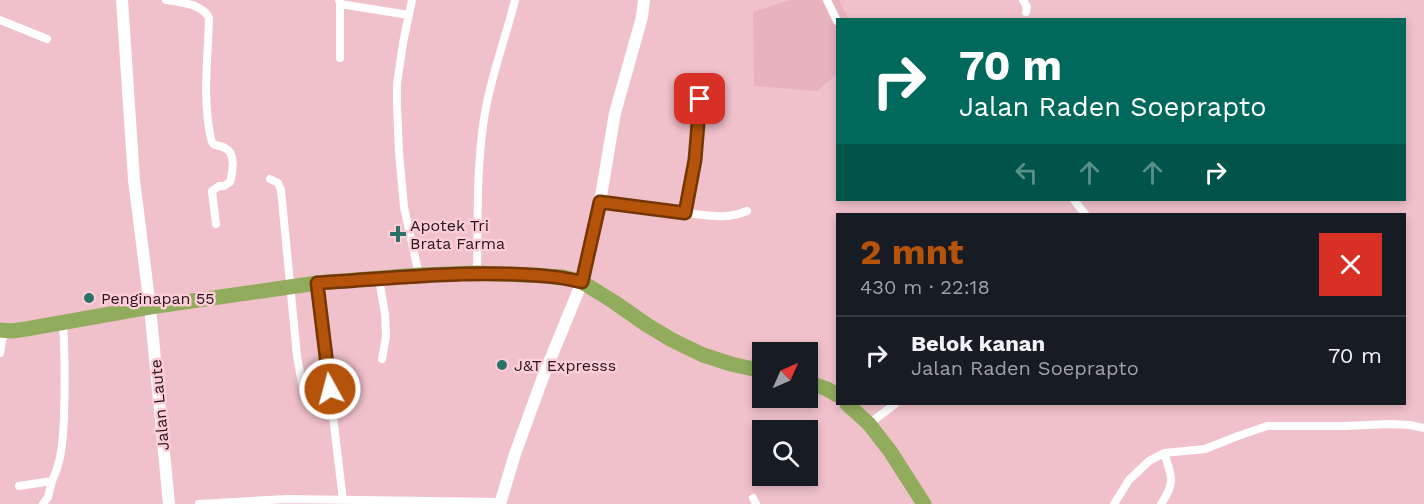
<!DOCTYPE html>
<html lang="id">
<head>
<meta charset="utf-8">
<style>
	body { margin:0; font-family:"Work Sans",sans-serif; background:#20242c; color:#f1f3f6; height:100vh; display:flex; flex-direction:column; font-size:22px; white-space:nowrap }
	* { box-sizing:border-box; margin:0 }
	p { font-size:20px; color:#9ea1a6 }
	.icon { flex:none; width:33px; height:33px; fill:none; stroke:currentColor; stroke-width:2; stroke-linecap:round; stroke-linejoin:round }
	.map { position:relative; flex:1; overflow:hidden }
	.side { position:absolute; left:836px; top:213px; width:570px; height:192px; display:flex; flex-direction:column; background:#171b24; border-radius:0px; box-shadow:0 3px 9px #0003 }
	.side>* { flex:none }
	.banner { position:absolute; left:836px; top:18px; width:570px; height:183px; border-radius:0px; box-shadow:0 3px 9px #0003; background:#00695c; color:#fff; overflow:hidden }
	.needle { width:39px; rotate:45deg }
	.tools { position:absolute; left:752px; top:342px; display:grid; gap:12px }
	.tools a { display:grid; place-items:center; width:66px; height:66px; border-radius:0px; background:#171b24; box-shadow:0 3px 9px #0003; font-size:30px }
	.pin { position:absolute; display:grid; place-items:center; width:51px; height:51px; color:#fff; margin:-26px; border-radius:12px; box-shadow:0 3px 9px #0006 }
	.me { position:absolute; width:66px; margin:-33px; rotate:353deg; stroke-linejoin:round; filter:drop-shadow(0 0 4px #0008) }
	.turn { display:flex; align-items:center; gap:21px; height:126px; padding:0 24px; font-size:27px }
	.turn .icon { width:78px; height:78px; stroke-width:2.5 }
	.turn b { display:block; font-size:42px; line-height:51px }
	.lanes { display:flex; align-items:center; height:57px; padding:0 24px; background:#0003; justify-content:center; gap:30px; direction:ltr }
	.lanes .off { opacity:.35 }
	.round { display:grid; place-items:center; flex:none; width:63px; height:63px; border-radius:0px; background:#20242c }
	.head { display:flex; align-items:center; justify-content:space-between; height:102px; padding:0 24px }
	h1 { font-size:36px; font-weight:700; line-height:45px; color:#b45309 }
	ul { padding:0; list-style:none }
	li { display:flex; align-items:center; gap:18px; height:78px; padding:0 24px; border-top:2px solid #363941 }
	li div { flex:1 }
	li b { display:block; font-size:22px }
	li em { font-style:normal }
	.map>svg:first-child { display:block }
	.built { fill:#e9b3be }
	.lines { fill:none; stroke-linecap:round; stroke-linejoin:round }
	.street { stroke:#fff; stroke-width:8 }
	.secondary { stroke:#fff; stroke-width:12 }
	.highway { stroke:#91ac5d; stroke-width:15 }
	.route-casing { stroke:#753606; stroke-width:15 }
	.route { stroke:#b45309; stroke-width:10 }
	.poi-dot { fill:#2a726a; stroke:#feced8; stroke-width:2 }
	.labels { text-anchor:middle; stroke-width:5; stroke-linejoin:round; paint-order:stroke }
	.poi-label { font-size:16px; fill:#27161a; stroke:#feced8; text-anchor:start }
	.street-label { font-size:16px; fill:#27161a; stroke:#feced8 }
</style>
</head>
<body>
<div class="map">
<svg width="1424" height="504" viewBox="0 0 1424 504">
	<rect width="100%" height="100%" fill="#f0c1cb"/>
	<path class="built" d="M 790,0 L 839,0 L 849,19 L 837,20 L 837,74 L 817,91 L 754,86 L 753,12 Z"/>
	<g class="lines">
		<path class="street" d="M 166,0 C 180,2 203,4 209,18 C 208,59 202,98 211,139 C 213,148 218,144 225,148 C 236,153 233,172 230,182 L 224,186 L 219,186 L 212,191 L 216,224
			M 339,0 L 340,4 L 340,58
			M 412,0 L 403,43 L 397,84 L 397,104 L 399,152 L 404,207 L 419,275
			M 827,0 L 837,21
			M 1023,0 L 1027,7 L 1026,12
			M 340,4 L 409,15
			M 0,20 L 47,39
			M 270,179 L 278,183 L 281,190 L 297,356 L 304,395
			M 1074,200 L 1085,214
			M 600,202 L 685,213 L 695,160 L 700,99
			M 685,213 C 706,215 727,220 747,211
			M 477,273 C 478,219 476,160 486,107 C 493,71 506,36 515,0
			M 379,279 L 385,314 L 386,336 L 382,359
			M 317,283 L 343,500
			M 0,353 L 4,330
			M 869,424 L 895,404
			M 19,486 L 52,481 C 62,460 63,439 64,417 C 65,385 65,354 63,323
			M 753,498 L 756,504
			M 43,504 L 48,497 L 52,481
			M 199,504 L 286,499 L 500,502
			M 1114,504 L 1129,480 L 1149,461 L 1164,453 L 1205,449 L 1238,436 L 1267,426 L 1344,426 L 1391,424 L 1410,425 L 1424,428
			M 1161,504 C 1176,482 1172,477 1164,453"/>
		<path class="secondary" d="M 122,0 L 134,180 L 150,307 L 169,504
			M 500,504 L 515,454 L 543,377 L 582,282 L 600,202 L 615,113 L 642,17 L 644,0"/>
		<path class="highway" d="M 0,330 L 12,331 L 26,329 L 150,307 L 317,283 L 419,275 L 477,273 L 546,276 L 563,277 L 582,282 L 614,302 L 647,325 L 672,340 L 703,355 L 731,364 L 762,371
			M 807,382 L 827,389 L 837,395
			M 847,404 L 869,424 L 890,451 L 924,504"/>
	</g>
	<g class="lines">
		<g class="route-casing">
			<path id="route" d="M 330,389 L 317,283 C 382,279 445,272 510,274 C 534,275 558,276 582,282 L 600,202 L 685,213 L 695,160 L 700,99"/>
		</g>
		<use href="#route" class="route"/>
	</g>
	<g class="poi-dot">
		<path d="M395 225h6v6h6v6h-6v6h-6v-6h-6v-6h6z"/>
		<circle cx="89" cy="298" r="6"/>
		<circle cx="502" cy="365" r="6"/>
	</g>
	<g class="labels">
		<g class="poi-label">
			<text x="410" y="231">Apotek Tri<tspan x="410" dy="18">Brata Farma</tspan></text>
			<text x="101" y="304">Penginapan 55</text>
			<text x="514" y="371">J&amp;T Expresss</text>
		</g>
		<g class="street-label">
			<text transform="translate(159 405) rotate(-95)" y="6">Jalan Laute</text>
		</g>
	</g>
</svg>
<div class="tools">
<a><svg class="needle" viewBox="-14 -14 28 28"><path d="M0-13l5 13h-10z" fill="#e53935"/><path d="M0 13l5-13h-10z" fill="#9ea1a6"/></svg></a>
<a><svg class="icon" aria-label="search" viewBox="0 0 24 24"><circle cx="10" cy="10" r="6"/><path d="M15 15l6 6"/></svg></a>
</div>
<div class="pin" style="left:700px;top:99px;background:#d93025"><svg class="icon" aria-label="arrive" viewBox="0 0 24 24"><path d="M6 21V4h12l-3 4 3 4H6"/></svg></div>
<svg class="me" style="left:330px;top:389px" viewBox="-20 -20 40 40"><circle r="17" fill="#b45309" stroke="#fff" stroke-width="3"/><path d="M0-11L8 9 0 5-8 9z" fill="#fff"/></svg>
<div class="banner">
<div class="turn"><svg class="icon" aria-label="right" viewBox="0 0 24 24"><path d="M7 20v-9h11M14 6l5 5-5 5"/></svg><div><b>70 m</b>Jalan Raden Soeprapto</div></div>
<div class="lanes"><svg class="icon off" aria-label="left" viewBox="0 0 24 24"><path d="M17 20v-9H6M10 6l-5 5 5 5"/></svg><svg class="icon off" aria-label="ahead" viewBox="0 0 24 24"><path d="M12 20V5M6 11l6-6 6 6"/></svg><svg class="icon off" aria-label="ahead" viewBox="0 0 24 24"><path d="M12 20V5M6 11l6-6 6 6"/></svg><svg class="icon" aria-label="right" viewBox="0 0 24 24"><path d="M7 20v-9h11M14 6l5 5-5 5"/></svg></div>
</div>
<section class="side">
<div class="head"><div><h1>2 mnt</h1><p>430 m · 22:18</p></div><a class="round" style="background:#d93025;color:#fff"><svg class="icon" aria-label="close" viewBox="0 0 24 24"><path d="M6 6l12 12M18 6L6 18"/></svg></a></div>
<ul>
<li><svg class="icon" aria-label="right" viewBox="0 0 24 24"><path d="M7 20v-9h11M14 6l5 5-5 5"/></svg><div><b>Belok kanan</b><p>Jalan Raden Soeprapto</p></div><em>70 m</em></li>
</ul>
</section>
</div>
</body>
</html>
